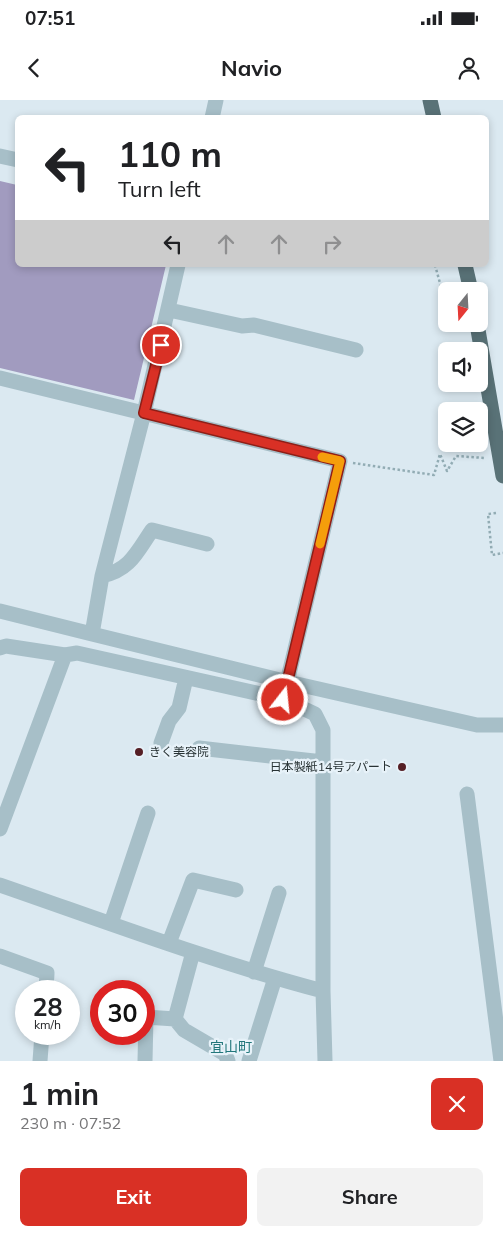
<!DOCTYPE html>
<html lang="en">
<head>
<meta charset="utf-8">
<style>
	body { margin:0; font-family:Mulish,"Noto Sans JP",sans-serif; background:#f2f2f2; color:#202124; height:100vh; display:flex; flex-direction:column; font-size:19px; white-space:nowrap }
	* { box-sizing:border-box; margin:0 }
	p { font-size:16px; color:#757577 }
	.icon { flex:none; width:28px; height:28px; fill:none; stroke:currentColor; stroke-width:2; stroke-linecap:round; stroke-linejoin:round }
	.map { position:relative; height:961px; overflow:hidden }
	.drawer { display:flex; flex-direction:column; background:#fff; flex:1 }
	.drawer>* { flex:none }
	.hud { position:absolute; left:15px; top:15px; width:474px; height:152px; border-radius:8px; box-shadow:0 2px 8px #0003; background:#fff; color:#202124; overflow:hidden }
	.needle { width:32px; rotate:198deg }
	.tools { position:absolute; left:438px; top:182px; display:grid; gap:10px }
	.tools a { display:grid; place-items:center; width:50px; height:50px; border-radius:8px; background:#fff; box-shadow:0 2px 8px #0003; font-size:25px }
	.speed { position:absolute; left:15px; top:880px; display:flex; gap:10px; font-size:25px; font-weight:700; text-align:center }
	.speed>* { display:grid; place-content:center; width:65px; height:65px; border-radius:50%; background:#fff; box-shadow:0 2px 8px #0003; line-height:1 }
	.speed small { font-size:12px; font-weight:400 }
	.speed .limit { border:8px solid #d22; background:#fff; color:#111 }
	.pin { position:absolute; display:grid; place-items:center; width:42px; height:42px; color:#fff; margin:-21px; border:2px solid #fff; border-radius:50%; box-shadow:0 1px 5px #0007 }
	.me { position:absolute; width:55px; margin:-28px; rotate:16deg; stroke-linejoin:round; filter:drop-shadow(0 0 4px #0008) }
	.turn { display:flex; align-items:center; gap:18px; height:105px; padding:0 20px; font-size:22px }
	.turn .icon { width:65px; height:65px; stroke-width:2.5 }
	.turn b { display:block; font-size:35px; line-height:42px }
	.lanes { display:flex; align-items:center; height:48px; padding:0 20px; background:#0003; justify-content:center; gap:25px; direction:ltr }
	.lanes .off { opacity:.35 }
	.round { display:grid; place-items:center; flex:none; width:52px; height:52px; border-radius:8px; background:#f2f2f2 }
	.headline { display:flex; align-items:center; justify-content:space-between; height:85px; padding:0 20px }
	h1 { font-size:30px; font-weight:700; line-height:38px }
	.button { display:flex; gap:10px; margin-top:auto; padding:10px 20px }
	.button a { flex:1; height:58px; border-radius:8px; background:#d93025; color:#fff; font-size:20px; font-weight:700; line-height:58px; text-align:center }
	.button a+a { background:#f2f2f2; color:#202124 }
	.status { display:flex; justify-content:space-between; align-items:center; height:35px; padding:0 25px; background:#fff; direction:ltr }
	.status svg { height:14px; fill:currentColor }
	header { display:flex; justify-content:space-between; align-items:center; height:65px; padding:0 20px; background:#fff; font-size:22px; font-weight:700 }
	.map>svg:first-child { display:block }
	.green { fill:#a19bbf }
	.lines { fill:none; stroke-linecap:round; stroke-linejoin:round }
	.path { stroke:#92acb4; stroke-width:2.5; stroke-dasharray:2.5 2.5; stroke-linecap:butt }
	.minor { stroke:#a7bfc8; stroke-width:15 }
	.major { stroke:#597277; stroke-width:15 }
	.route-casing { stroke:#8d1f18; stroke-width:12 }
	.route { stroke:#d93025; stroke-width:9 }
	.slow { stroke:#f59e0b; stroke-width:9 }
	.poi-dot { fill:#551f25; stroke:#e7f2f9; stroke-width:2 }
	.labels { text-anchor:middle; stroke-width:4.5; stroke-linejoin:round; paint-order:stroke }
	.poi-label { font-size:12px; fill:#283335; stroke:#e7f2f9; text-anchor:start }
	.neighbourhood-label { font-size:14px; fill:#22777b; stroke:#e7f2f9 }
</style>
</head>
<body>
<div class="status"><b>07:51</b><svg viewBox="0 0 49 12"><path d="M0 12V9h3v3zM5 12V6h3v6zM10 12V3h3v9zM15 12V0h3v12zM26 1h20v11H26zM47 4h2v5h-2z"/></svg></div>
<header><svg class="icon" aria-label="back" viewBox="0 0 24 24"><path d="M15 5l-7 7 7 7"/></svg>Navio<svg class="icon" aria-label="person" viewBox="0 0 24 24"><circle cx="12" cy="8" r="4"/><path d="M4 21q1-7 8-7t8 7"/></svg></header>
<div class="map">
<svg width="503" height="961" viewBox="0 0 503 961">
	<rect width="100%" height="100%" fill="#dbe9f1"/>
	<path class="green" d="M 0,81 L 17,85 L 18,165 L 166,165 L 134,300 L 0,268 Z"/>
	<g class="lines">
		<path class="path" d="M 435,165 L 443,194 L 446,194
			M 353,363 L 434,375 L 440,354 L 447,371 L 456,356 L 485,358
			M 496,413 L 488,414 L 492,455 L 503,453"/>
		<path class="minor" d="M 212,18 L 216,0
			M 0,56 L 18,60
			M 169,210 L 242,226 L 254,225 L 356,250
			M 0,278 L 340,361 L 283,599
			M 102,476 C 130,470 137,452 152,430 L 207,444
			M 0,511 L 92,534 L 102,476 L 144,313 L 178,165
			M 92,534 L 288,582 L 477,625 L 503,625
			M 0,548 L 6,546 L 65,555 L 77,553 L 283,599 L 315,614 L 323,630 L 323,891 L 325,961
			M 161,643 L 169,621 L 179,608 L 186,578
			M 199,648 L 323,662
			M 467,694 L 501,961
			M 0,729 L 65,555
			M 0,785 C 107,822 213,862 323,891
			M 111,823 L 148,713
			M 169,843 L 193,780 L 236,790
			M 0,856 L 47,873 L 46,891
			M 254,872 L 279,793
			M 175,919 L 184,930 L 225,954 L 228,961
			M 40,961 L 42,934
			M 145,961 L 146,917 L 175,919 L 193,852
			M 249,961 L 275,878"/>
		<path class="major" d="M 430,0 L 434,18
			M 465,165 L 471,191
			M 477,224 L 503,376"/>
	</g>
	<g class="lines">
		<g class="route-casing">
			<path id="route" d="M 161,245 L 144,313 L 340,361 L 283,600"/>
		</g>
		<use href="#route" class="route"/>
		<path class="slow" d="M 320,444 L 340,361 L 322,357"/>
	</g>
	<g class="poi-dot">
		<circle cx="139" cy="652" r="5"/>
		<circle cx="402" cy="667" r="5"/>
	</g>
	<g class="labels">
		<g class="poi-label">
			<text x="149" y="656">きく美容院</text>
			<text x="392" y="671" text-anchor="end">日本製紙14号アパート</text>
		</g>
		<g class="neighbourhood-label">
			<text x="231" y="952">宜山町</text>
		</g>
	</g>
</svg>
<div class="tools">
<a><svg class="needle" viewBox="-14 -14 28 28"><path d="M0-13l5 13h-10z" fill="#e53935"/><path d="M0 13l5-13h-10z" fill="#757577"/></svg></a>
<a><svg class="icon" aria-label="sound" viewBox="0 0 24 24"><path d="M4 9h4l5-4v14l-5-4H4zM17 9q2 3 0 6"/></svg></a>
<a><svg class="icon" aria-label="layers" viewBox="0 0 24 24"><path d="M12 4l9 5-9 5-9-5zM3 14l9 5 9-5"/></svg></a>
</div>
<div class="speed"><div>28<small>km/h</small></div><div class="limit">30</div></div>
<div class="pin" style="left:161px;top:245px;background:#d93025"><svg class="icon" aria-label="arrive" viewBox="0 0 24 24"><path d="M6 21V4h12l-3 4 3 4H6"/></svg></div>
<svg class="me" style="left:283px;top:600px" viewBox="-20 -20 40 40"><circle r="17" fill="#d93025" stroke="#fff" stroke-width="3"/><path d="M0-11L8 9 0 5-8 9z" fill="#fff"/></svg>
<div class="hud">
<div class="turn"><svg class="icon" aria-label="left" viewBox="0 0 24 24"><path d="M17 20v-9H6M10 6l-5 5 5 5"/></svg><div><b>110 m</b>Turn left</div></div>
<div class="lanes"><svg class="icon" aria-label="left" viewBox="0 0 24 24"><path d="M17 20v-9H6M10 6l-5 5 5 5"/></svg><svg class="icon off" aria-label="ahead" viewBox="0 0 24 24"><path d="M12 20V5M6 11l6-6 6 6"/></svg><svg class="icon off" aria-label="ahead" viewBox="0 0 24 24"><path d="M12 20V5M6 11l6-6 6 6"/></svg><svg class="icon off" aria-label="right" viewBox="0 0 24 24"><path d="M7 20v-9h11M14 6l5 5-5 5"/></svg></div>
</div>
</div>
<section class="drawer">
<div class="headline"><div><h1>1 min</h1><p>230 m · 07:52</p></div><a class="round" style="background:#d93025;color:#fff"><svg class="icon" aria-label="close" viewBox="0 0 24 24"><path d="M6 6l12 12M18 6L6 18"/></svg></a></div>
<div class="button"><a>Exit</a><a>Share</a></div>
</section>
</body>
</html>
